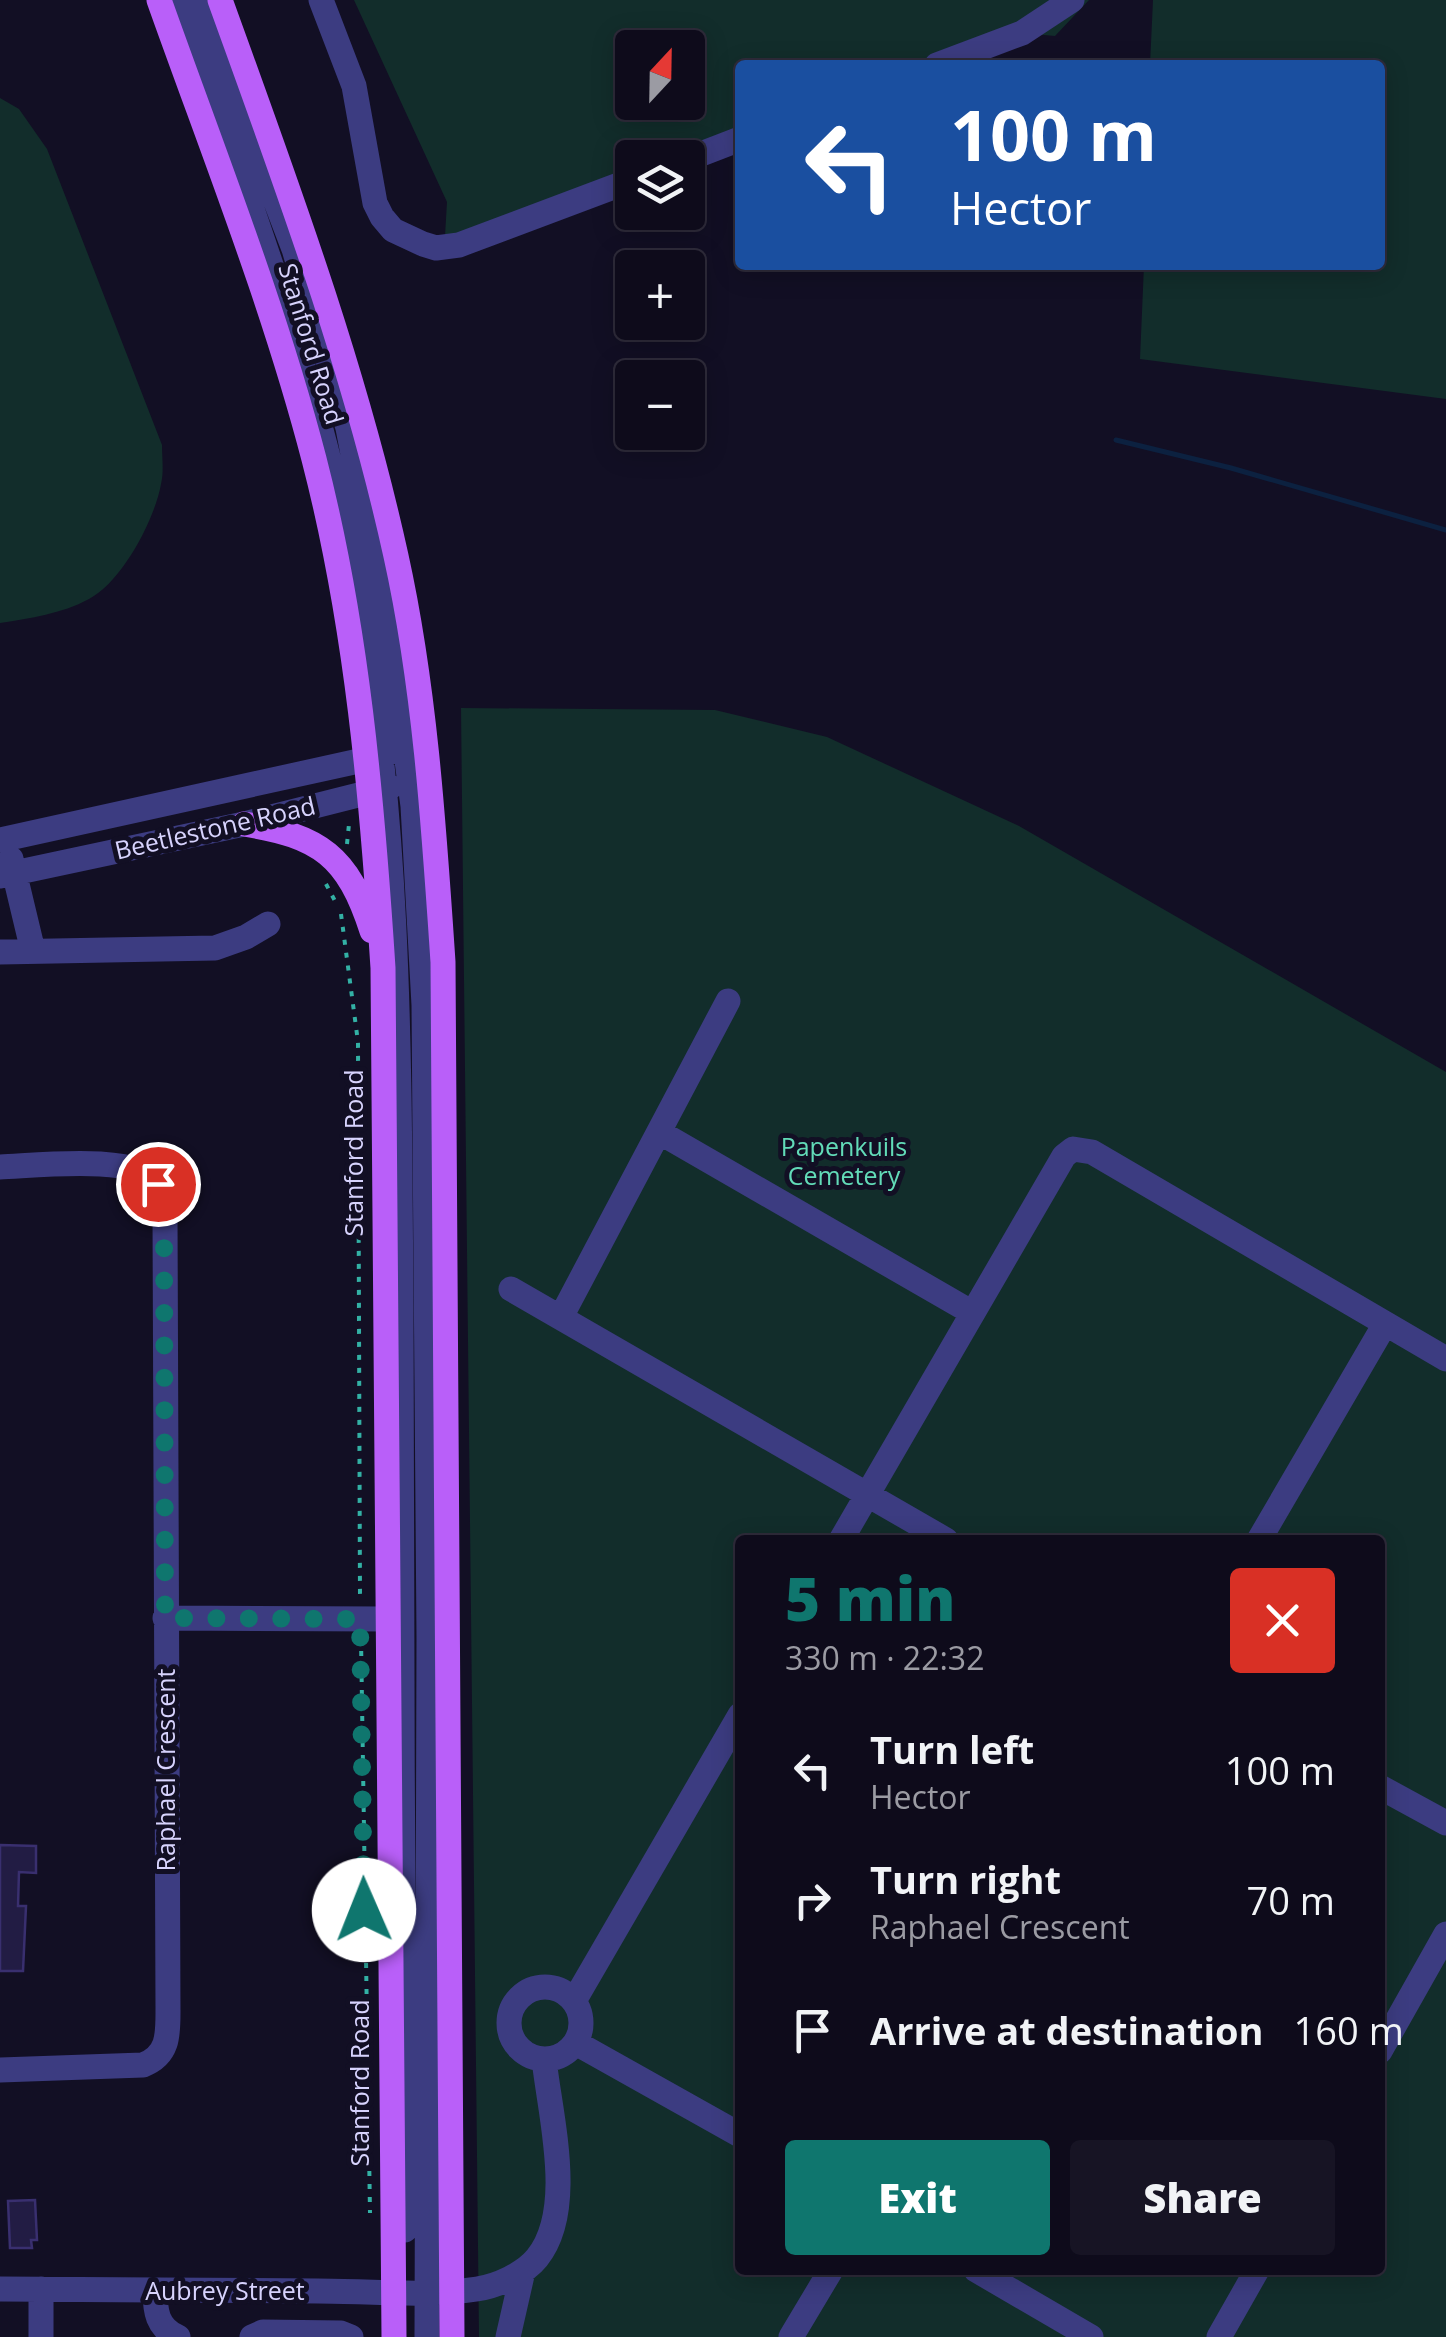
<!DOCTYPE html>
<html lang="en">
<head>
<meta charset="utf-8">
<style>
	body { margin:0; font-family:"Open Sans",sans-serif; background:#171424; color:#f1f3f6; height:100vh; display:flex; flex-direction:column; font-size:38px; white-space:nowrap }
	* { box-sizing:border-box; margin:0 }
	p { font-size:32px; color:#9b9ba3 }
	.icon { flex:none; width:55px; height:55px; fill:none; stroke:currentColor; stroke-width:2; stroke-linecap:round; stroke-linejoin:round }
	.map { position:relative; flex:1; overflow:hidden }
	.drawer { position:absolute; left:735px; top:1535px; width:650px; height:740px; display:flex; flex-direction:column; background:#0e0b1b; border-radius:10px; box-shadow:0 5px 25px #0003,0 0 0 2px #2e2b3a }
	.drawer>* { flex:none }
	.hud { position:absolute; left:735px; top:60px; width:650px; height:210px; border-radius:10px; box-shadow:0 5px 25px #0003,0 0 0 2px #2e2b3a; background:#1a4fa0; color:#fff; overflow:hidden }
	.needle { width:65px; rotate:22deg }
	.fabs { position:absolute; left:615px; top:30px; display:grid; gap:20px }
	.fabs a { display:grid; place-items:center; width:90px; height:90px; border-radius:10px; background:#0e0b1b; box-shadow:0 5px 25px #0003,0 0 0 2px #2e2b3a; font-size:50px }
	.pin { position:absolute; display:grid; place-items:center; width:85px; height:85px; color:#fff; margin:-42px; border:5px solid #fff; border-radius:50%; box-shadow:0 2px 10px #0007 }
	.me { position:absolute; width:110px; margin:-55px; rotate:359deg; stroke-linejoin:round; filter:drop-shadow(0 0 8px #0008) }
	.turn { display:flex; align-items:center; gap:35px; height:210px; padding:0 50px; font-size:45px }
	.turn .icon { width:130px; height:130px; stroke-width:2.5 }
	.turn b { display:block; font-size:70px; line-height:85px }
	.round { display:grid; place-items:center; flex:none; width:105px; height:105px; border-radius:10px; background:#171424 }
	.overview { display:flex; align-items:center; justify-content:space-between; height:170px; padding:0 50px }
	h1 { font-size:60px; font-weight:800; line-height:75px; color:#0f766e }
	.cta { display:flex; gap:20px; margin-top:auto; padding:20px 50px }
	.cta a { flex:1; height:115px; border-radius:10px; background:#0f766e; color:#fff; font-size:40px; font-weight:800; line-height:115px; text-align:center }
	.cta a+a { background:#171424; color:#f1f3f6 }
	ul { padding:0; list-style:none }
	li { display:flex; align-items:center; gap:30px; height:130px; padding:0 50px }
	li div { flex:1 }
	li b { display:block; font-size:38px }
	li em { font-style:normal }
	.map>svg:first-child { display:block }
	.green { fill:#122d2b; fill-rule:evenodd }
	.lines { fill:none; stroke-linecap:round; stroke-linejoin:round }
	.stream { stroke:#0c2140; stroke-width:5 }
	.building { fill:#221c44; stroke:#392f6f; stroke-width:2.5 }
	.path { stroke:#33b1a5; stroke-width:4; stroke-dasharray:5 8; stroke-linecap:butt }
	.minor { stroke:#3c3c81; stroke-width:25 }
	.major { stroke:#b95ff9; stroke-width:25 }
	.route { stroke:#0f766e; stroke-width:18; stroke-dasharray:0 32.4 }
	.labels { text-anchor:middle; stroke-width:10; stroke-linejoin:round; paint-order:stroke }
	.street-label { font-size:25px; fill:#d7d3fd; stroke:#120f24 }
	.park-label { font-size:25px; fill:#62dbb8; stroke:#120f24 }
</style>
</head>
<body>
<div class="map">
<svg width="1446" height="2337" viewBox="0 0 1446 2337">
	<rect width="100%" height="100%" fill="#120f24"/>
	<path class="green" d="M 354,0 L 1089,0 L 1055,36 L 1022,33 L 937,65 L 740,65 L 740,139 L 688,158 L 632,158 L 632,180 L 459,245 L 445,236 L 447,202 ZM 632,48 L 688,48 L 688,102 L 632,102 Z
		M 1153,0 L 1446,0 L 1446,399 L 1140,359 L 1144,265 L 1380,265 L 1380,65 L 1150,65 Z
		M 0,98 L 19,109 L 47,149 L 162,445 C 162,458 164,472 161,484 C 155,519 122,582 89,599 C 61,614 31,618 0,623 Z
		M 461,708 L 715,710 L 827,737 L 1019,826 L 1446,1072 L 1446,2337 L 479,2337 ZM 740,1540 L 1380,1540 L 1380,2270 L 740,2270 Z"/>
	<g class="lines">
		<path class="stream" d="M 1116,440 L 1231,468 L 1446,530"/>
	</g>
	<path class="building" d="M 0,1845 L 36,1846 L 36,1873 L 19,1872 L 18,1906 L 26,1906 L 23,1971 L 0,1971 Z
		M 35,2200 L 37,2240 L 31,2240 L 32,2248 L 10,2248 L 8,2201 Z"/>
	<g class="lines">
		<path class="path" d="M 347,844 L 349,824
			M 326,884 L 335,901
			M 341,914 L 358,1042 L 360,1599
			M 361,1638 L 370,2213"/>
		<path class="minor" d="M 178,0 C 248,196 322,391 359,597 C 401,833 399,1071 401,1310 C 403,1617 401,1923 405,2230
			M 199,0 L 294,249 L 348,428 L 395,670 L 413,806 L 424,1005 L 429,1637 L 427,2337
			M 321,0 L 354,86 L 375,203 L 382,217 L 393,230 L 423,244 L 436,248 L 459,245 L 632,180
			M 937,65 L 1022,33 L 1072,0
			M 688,159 L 740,139
			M 0,840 L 386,755
			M 11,859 L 33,951
			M 0,876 L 244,824 L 390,787
			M 0,952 L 215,948 L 246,937 L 268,924
			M 659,1132 L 971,1312
			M 0,1167 C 34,1166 139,1153 158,1184 C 163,1192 163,1205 165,1214 L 168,2010 C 168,2034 169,2055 143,2065 L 0,2070
			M 511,1289 L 946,1540
			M 561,1317 L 728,1001
			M 841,1540 L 1064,1156 L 1073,1149 L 1092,1152 L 1446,1359
			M 1259,1540 L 1385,1324
			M 165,1618 L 387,1619
			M 1380,1787 L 1446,1823
			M509 2023a36 36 0 1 1 72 0a36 36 0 1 1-72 0Z
			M 574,2001 L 740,1715
			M 576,2043 L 740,2135
			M 1380,2051 L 1446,1934
			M 976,2270 L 1091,2337
			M 0,2289 C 106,2289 212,2291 318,2291 C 371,2291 425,2297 477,2289 C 497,2286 524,2274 537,2258 C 576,2210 550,2116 544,2059
			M 155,2290 C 155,2311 157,2328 178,2337
			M 41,2337 L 41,2289
			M 252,2337 L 263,2332 L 341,2333 L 351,2337
			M 508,2337 L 523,2271
			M 791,2337 L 831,2270
			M 1219,2337 L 1257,2270"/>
		<path class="major" d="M 159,0 C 213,152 273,302 314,459 C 357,625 372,797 383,968 L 394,2337
			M 220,0 C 286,183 354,365 396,556 C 425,687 434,828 443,962 L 452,2337
			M 244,824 C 320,836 348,856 372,931"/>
	</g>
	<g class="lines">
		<path class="route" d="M 158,1184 L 164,1214 L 165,1618 L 360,1619 L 364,1910"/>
	</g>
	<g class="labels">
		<g class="street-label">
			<text transform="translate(311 344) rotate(73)" y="9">Stanford Road</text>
			<text transform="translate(215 828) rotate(-13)" y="9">Beetlestone Road</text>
			<text transform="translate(354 1153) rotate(-90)" y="9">Stanford Road</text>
			<text transform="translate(166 1770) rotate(-90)" y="9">Raphael Crescent</text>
			<text transform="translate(360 2083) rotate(-90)" y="9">Stanford Road</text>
			<text x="225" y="2300">Aubrey Street</text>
		</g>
		<g class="park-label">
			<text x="844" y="1156">Papenkuils<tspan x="844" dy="29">Cemetery</tspan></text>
		</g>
	</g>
</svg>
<div class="fabs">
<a><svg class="needle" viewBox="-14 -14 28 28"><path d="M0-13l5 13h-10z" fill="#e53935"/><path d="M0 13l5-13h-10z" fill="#9b9ba3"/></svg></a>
<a><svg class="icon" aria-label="layers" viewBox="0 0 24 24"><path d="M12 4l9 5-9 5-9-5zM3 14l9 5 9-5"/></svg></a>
<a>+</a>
<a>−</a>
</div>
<div class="pin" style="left:158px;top:1184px;background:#d93025"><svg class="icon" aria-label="arrive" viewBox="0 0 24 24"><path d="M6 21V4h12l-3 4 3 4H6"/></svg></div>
<svg class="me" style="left:364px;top:1910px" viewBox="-20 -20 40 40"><circle r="19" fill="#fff"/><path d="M0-13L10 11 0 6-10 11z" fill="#0f766e"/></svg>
<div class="hud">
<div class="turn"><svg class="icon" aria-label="left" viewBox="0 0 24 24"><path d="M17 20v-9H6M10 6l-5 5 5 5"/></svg><div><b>100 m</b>Hector</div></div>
</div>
<section class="drawer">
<div class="overview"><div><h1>5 min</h1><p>330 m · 22:32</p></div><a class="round" style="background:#d93025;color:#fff"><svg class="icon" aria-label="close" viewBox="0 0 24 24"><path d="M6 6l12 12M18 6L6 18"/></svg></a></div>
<ul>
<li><svg class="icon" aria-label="left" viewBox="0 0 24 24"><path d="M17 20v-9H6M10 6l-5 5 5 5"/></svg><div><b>Turn left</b><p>Hector</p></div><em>100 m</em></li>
<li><svg class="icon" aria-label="right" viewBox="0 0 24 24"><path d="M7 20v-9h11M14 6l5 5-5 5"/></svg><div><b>Turn right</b><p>Raphael Crescent</p></div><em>70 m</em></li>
<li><svg class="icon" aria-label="arrive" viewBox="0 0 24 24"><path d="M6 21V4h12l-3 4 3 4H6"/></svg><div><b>Arrive at destination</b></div><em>160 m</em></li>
</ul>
<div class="cta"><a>Exit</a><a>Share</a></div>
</section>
</div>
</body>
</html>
